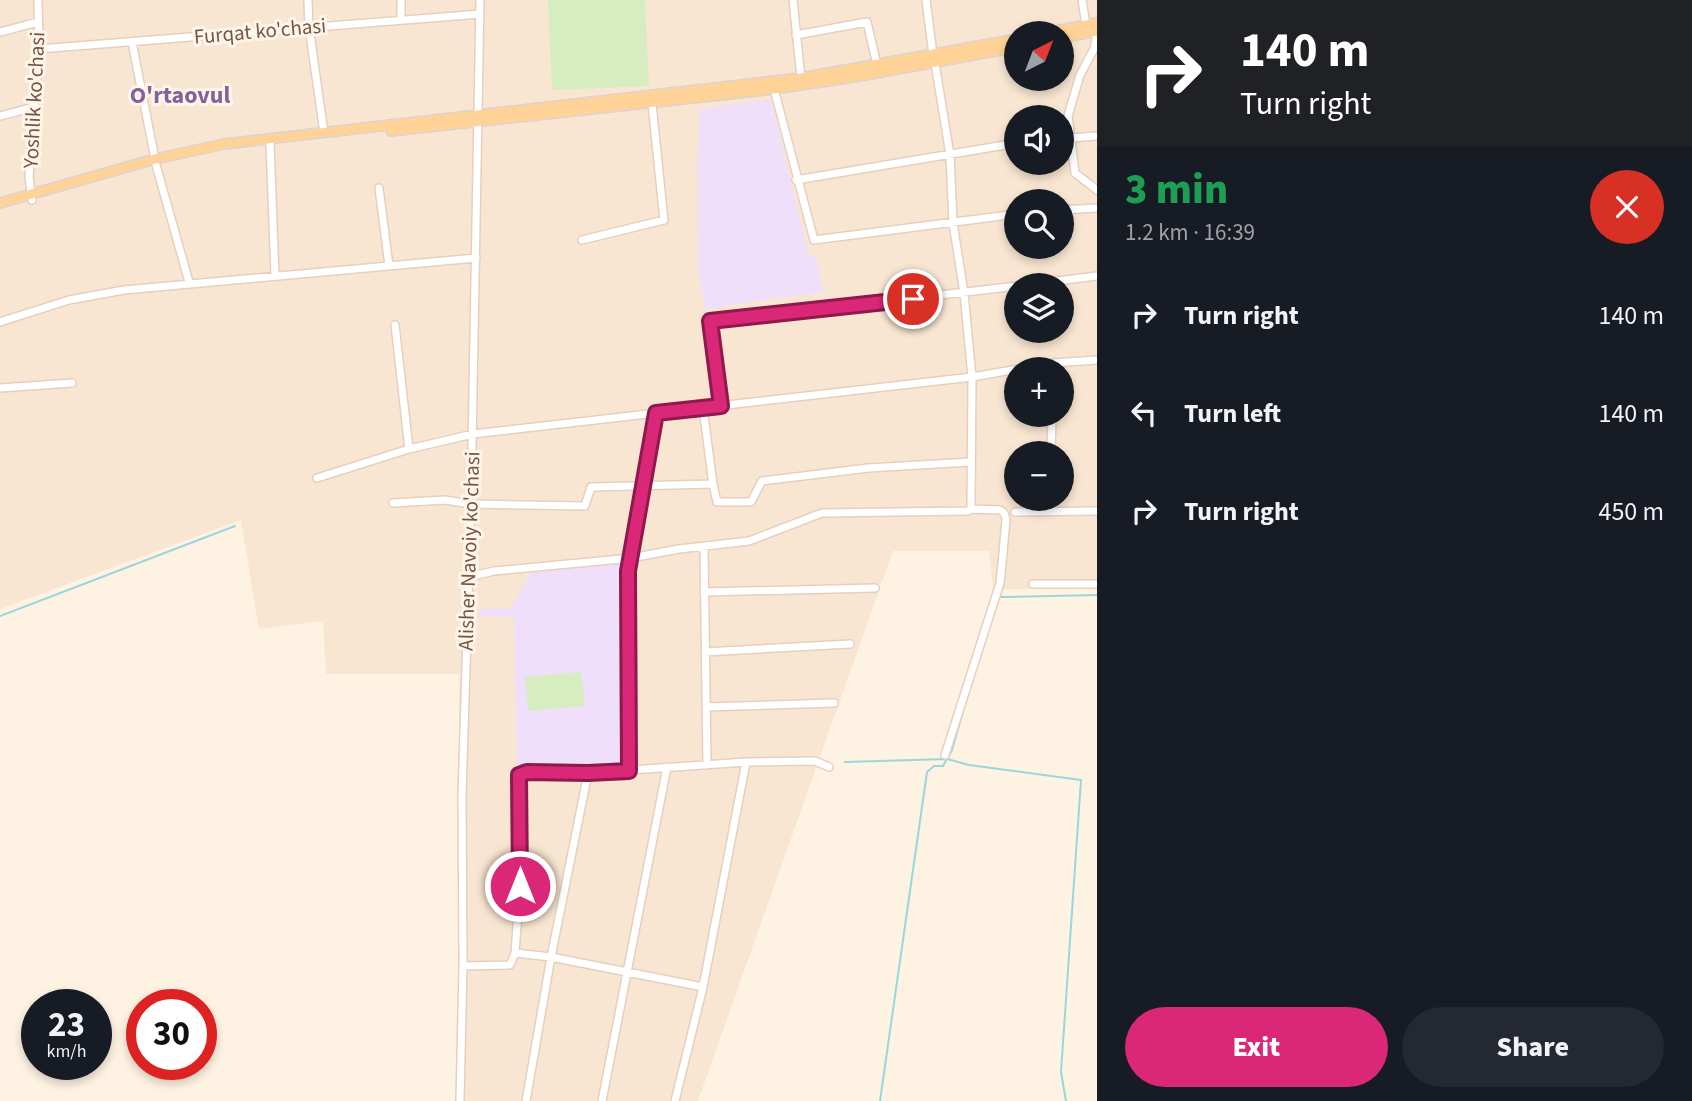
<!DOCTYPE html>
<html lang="en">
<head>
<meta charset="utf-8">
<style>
	body { margin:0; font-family:"Source Sans 3",sans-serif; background:#242831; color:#f1f3f6; height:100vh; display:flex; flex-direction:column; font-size:26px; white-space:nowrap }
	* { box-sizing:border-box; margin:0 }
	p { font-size:23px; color:#9ea1a6 }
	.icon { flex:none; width:38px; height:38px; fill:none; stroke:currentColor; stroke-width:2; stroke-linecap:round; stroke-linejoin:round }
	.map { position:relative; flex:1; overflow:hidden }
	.side { display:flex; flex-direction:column; background:#171b24; width:595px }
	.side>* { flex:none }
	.guide { background:#202124; color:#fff; overflow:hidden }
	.needle { width:46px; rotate:42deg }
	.buttons { position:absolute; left:1004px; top:21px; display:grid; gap:14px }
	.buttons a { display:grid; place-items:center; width:70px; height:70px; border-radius:50%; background:#171b24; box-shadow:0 4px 10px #0003; font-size:35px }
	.speed { position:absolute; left:21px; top:989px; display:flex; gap:14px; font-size:35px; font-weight:700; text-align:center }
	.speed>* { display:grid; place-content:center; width:91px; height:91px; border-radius:50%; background:#171b24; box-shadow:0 4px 10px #0003; line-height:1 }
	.speed small { font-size:18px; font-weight:400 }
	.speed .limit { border:10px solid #d22; background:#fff; color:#111 }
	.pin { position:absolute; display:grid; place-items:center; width:60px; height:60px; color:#fff; margin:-30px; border:4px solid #fff; border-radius:50%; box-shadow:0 2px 7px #0007 }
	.me { position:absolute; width:77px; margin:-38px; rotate:0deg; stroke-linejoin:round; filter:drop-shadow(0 0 5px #0008) }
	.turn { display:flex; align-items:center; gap:24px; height:147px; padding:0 28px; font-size:32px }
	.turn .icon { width:91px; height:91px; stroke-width:2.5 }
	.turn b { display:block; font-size:49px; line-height:60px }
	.round { display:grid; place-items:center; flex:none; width:74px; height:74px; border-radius:37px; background:#242831 }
	.summary { display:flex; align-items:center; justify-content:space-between; height:119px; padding:0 28px }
	h1 { font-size:42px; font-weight:800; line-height:52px; color:#1e9e55 }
	.button { display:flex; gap:14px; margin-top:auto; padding:14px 28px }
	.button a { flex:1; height:80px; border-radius:42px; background:#db2777; color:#fff; font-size:28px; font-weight:800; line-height:80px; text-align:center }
	.button a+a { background:#242831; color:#f1f3f6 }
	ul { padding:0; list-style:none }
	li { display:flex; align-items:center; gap:21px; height:98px; padding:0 28px }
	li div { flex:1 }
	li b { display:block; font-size:26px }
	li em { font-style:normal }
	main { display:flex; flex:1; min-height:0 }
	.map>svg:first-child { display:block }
	.residential { fill:#f9e6d2; fill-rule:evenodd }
	.education { fill:#efdffb }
	.green { fill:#d5edbf }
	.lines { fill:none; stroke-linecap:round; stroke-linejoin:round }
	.stream { stroke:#9ad6dd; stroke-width:2 }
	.minor-casing { stroke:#e6cfbf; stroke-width:10 }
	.major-casing { stroke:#dcd3cf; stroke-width:12 }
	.minor { stroke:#fff; stroke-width:7 }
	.major { stroke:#ffd298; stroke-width:9 }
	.route-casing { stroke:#8e194d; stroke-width:18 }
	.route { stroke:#db2777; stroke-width:12 }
	.labels { text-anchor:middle; stroke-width:6; stroke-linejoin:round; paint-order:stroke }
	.street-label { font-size:21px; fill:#785546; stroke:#fff6ea }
	.quarter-label { font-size:24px; font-weight:bold; fill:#85609d; stroke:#fff6ea }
</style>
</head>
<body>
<main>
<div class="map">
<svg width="1097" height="1101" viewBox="0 0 1097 1101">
	<rect width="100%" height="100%" fill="#fef2e2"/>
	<path class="residential" d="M 0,0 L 1097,0 L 1097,589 L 993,589 L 989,551 L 893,551 L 698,1101 L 462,1101 L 459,674 L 326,674 L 323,621 L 259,629 L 241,520 L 0,609 ZM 1017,33 L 1062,33 L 1062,79 L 1017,79 ZM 1017,117 L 1062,117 L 1062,163 L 1017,163 ZM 1017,201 L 1062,201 L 1062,247 L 1017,247 ZM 1017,285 L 1062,285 L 1062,331 L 1017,331 ZM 1017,369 L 1062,369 L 1062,415 L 1017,415 ZM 1017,453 L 1062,453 L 1062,499 L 1017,499 Z"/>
	<path class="education" d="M 771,99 L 809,256 L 816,255 L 823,292 L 728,305 L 705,311 L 698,266 L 697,163 L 700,109 Z
		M 620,563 L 619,764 L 517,768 L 514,617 L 479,616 L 479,609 L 511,608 L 530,573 Z"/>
	<path class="green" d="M 548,0 L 645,0 L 649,86 L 552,90 Z
		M 581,672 L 585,706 L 528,711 L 525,677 Z"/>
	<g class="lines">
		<path class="stream" d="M 1000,597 L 1097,595
			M 0,616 L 235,526
			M 988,631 L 1001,590
			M 845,762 L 947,759 L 969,765 L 1081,780 L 1061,1072 L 1066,1101
			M 880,1101 L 927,772 L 934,766 L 943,766 L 952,750 L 969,690"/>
		<g class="minor-casing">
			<path id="minor" d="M 308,0 L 309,27 L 324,133
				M 793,0 L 801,78
				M 926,0 L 933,55
				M 1082,0 L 1086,25
				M 401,20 L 401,0
				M 1095,31 L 1096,40 L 1094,49 L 1080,75 L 1068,116 L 1075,173 L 1097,190
				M 0,32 L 38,22
				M 796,35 L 867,22 L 877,65
				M 132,42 L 155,159
				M 39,49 L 480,14
				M 774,89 L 814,240 L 1017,214
				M 0,116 L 34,107
				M 1071,138 L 1097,136
				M 270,144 L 275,275
				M 156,165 L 189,282
				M 796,180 L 1017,143
				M 379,188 L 389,266
				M 32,200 L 29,177 L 39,49 L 38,0
				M 1062,210 L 1097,208
				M 582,240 L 664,220 L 652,104
				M 1025,285 L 1097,276
				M 0,322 L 69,300 L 124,290 L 476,258
				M 395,325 L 409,449
				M 0,388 L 72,383
				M 721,406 L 710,322 L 1017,286
				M 703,408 L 713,484
				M 1051,453 L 1052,415
				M 317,478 L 409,449 L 473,434 L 972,377 L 1053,363 L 1097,360
				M 393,503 L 445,500 L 471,504 L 585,506 L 591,487 L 713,484 L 717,502 L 751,502 L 762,481 L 868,468 L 971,462
				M 1015,512 L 1097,511
				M 1050,512 L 1050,499
				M 704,548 L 707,765
				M 469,577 L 494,571 L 631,558 L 679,549 L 749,541 L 822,513 L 968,511 L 971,509 L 972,377 L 964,293 L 953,223 L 950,155 L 935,63
				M 1033,584 L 1097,584
				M 704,592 L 875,588
				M 705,652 L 850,644
				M 706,707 L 834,703
				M 945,755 L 1000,583 L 1003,553 L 1006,519 L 1004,513 L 1000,510 L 971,509
				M 629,771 L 628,571 L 656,413
				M 515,953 L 551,957 L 703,987
				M 463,966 L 510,965 L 515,953 L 520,885 L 519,775 L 527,772 L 588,773 L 746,762 L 815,761 L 829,767
				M 460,1101 L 463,966 L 462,795 L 471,504 L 480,0
				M 526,1101 L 551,957 L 588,773
				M 602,1101 L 667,767
				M 675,1101 L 703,987 L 746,762"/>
		</g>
		<g class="major-casing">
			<path id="major" d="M 1045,33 L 1097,23
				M 1062,38 L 1097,31
				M 391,131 L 774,89 L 854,77 L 1017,47
				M 0,203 L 155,159 L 224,144 L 801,78 L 1017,39"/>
		</g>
		<use href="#minor" class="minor"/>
		<use href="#major" class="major"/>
	</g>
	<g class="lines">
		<g class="route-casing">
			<path id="route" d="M 520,886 L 519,775 L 527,772 L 588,773 L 629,771 L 628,571 L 656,413 L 721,406 L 710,321 L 913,299"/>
		</g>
		<use href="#route" class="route"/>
	</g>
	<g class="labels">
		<g class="street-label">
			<text transform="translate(260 31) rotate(-5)" y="7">Furqat ko'chasi</text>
			<text transform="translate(34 100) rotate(-87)" y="7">Yoshlik ko'chasi</text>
			<text transform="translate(469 551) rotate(-88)" y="7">Alisher Navoiy ko'chasi</text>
		</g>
		<g class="quarter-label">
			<text x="180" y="103">O'rtaovul</text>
		</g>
	</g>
</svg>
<div class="buttons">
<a><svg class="needle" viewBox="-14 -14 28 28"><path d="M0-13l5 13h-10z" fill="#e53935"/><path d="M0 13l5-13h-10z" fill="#9ea1a6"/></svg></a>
<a><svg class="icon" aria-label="sound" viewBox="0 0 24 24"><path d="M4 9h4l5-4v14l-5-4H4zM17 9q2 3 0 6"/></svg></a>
<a><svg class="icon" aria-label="search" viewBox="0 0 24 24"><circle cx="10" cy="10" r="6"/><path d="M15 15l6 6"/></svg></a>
<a><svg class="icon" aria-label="layers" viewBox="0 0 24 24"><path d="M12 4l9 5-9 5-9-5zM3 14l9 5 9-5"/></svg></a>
<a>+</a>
<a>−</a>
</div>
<div class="speed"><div>23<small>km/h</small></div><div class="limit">30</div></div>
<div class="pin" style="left:913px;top:299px;background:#d93025"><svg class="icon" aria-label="arrive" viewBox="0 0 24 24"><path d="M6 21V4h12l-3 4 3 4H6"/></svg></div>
<svg class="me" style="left:520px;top:886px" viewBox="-20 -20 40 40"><circle r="17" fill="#db2777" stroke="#fff" stroke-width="3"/><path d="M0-11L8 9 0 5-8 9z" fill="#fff"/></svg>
</div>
<section class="side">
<div class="guide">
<div class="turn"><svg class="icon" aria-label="right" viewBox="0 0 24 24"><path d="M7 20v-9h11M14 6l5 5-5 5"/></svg><div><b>140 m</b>Turn right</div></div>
</div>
<div class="summary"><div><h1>3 min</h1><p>1.2 km · 16:39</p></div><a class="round" style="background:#d93025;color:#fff"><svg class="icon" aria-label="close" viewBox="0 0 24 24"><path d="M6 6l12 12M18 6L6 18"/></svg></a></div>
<ul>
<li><svg class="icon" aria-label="right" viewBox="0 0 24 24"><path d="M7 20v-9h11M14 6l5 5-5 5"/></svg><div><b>Turn right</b></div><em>140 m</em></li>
<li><svg class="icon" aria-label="left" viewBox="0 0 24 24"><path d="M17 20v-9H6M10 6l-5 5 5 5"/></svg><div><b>Turn left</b></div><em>140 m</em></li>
<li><svg class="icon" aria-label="right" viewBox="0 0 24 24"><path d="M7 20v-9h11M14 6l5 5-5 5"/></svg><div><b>Turn right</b></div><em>450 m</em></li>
</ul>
<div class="button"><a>Exit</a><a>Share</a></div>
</section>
</main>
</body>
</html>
